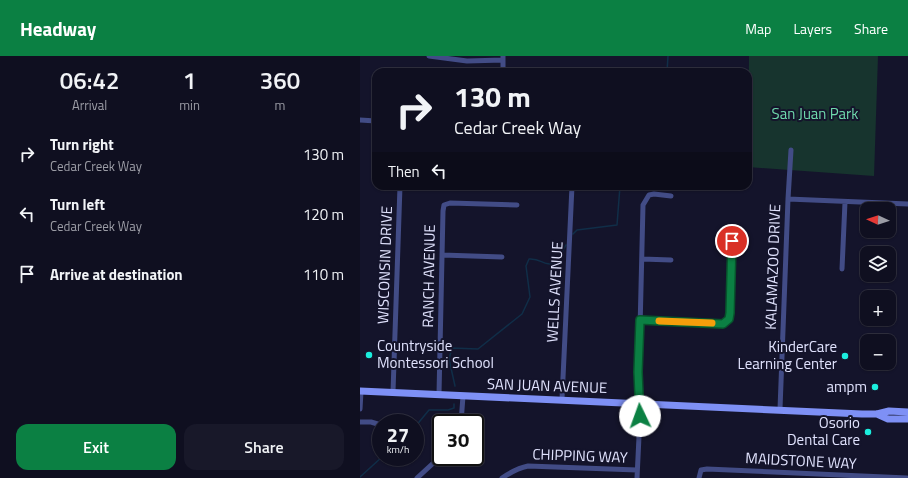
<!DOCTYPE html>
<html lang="en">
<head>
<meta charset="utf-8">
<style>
	body { margin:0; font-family:"Titillium Web",sans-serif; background:#181829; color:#f1f3f6; height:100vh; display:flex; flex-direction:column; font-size:15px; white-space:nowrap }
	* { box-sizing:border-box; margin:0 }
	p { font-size:13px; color:#9b9ca5 }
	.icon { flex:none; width:22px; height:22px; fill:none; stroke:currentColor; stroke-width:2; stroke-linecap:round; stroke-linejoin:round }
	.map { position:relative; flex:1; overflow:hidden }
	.side { display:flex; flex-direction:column; background:#0f0f20; width:360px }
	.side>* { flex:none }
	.banner { position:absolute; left:12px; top:12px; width:380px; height:122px; border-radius:12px; box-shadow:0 1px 3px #0004,0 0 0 1px #2f2f3e; background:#0f0f20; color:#f1f3f6; overflow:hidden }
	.needle { width:26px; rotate:273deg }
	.tools { position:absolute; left:500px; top:146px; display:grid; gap:8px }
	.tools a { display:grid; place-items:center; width:36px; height:36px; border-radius:8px; background:#0f0f20; box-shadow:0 1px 3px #0004,0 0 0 1px #2f2f3e; font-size:20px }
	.speed { position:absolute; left:12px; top:358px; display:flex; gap:8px; font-size:20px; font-weight:700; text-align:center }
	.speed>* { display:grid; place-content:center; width:52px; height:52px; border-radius:50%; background:#0f0f20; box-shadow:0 1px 3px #0004,0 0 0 1px #2f2f3e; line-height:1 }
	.speed small { font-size:10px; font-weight:400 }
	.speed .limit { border:2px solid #111; border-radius:6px; background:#fff; color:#111 }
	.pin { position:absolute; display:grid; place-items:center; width:34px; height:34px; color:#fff; margin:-17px; border:2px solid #fff; border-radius:50%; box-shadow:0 1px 4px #0007 }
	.me { position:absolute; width:44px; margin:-22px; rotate:357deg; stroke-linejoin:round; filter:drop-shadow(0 0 3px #0008) }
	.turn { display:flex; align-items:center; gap:14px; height:84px; padding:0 16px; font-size:18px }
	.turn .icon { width:52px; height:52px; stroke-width:2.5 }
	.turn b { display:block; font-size:28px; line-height:34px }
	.then { display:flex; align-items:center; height:38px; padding:0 16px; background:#0003; gap:8px; font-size:15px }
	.eta { display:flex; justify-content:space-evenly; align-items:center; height:68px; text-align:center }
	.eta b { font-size:24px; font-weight:600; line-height:28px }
	.primary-button { display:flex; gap:8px; margin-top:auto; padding:8px 16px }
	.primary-button a { flex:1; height:46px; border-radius:12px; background:#0b8043; color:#fff; font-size:16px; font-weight:600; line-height:46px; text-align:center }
	.primary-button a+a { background:#181829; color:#f1f3f6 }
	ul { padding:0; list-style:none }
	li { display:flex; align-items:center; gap:12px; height:60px; padding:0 16px }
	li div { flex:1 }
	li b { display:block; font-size:15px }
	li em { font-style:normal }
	header { display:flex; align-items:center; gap:24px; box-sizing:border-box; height:56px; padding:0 20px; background:#0b8043; color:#fff }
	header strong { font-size:19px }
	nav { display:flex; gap:22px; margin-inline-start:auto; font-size:14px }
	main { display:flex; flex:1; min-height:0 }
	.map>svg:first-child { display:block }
	.green { fill:#17342e }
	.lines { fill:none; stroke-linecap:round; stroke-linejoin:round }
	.stream { stroke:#102e48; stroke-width:1.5 }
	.minor { stroke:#424c86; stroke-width:5 }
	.secondary { stroke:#7e90f5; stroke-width:7 }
	.route-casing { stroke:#07532c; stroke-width:10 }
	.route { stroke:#0b8043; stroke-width:7 }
	.slow { stroke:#f59e0b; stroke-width:7 }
	.poi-dot { fill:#1beede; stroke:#14142b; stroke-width:1.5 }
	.labels { text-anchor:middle; stroke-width:4; stroke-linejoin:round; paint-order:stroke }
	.park-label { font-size:15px; fill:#6fd9ac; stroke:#14142b }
	.street-label { font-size:15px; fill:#e0e2fd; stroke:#14142b }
	.poi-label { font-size:15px; fill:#e0e2fd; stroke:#14142b; text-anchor:end }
</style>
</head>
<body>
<header>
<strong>Headway</strong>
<nav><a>Map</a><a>Layers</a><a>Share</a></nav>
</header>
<main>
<section class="side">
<div class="eta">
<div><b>06:42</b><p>Arrival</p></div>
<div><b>1</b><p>min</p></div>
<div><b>360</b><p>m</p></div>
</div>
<ul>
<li><svg class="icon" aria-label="right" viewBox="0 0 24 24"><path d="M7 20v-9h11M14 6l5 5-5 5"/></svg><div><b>Turn right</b><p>Cedar Creek Way</p></div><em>130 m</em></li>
<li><svg class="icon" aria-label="left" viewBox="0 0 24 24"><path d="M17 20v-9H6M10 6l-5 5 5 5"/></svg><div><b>Turn left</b><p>Cedar Creek Way</p></div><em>120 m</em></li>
<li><svg class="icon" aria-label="arrive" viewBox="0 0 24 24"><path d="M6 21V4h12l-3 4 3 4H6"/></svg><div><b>Arrive at destination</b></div><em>110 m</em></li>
</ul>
<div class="primary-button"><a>Exit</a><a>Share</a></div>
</section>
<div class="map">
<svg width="548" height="422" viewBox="0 0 548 422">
	<rect width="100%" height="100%" fill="#14142b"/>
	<path class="green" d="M 389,0 L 518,0 L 514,120 L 388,111 Z"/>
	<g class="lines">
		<path class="stream" d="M 307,16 L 308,0
			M 213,178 L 217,174 L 257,169 L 260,130
			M 95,330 L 89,303 L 92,292 L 118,293 L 162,258 L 170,241 L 166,210 L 169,203 C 184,202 181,212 200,206 L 203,194 L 206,189
			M 55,371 L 69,354 L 88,354 L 94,352 L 94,348
			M 0,421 L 22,401"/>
		<path class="minor" d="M 69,0 L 107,5 L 143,4
			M 143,16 L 143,0
			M 0,64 L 16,65
			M 428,143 L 548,148
			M 82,199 L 142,201
			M 282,203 L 311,204
			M 482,213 L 485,146
			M 280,264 L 363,268 L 369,263 L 370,257 L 372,185
			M 33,336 L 40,130
			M 79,338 L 83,155 L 84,149 L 90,147 L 157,149
			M 202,343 L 212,130
			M 0,353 L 1,335
			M 420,353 L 428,143 L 431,94
			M 0,366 L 11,366 L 21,369
			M 101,367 L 103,340
			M 57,422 L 81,400
			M 142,422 C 151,416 158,412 168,410 L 277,414
			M 277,422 L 280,360 L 279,315 L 283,149 L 289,139 L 294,138 L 311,140
			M 339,422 L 341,414 L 347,413 L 547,422"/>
		<path class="secondary" d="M 0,335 L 502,358 L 517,358 L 529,355 L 548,356
			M 517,358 L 528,363 L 548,363"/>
	</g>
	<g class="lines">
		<g class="route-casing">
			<path id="route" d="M 280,360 L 278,316 L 280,264 L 363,268 L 369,263 L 370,257 L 372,185"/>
		</g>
		<use href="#route" class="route"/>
		<path class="slow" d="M 299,265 L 352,267"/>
	</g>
	<g class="poi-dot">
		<circle cx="9" cy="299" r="4"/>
		<circle cx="485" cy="300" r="4"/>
		<circle cx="515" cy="331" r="4"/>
		<circle cx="508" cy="376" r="4"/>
	</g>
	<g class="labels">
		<g class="park-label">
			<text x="455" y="63">San Juan Park</text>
		</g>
		<g class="street-label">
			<text transform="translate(25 209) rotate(-88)" y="5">WISCONSIN DRIVE</text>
			<text transform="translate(413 211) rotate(-88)" y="5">KALAMAZOO DRIVE</text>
			<text transform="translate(69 220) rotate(-89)" y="5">RANCH AVENUE</text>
			<text transform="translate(195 236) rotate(-87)" y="5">WELLS AVENUE</text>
			<text transform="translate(187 330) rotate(2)" y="5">SAN JUAN AVENUE</text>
			<text transform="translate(220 400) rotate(2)" y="5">CHIPPING WAY</text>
			<text transform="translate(441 405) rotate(3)" y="5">MAIDSTONE WAY</text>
		</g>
		<g class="poi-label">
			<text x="17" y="295" text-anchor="start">Countryside<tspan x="17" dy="17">Montessori School</tspan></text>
			<text x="477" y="296">KinderCare<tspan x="477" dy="17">Learning Center</tspan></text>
			<text x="507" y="336">ampm</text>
			<text x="500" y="372">Osorio<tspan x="500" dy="17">Dental Care</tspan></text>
		</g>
	</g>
</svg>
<div class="tools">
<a><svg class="needle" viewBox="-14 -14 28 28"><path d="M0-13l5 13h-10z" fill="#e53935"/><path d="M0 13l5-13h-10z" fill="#9b9ca5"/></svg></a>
<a><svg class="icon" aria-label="layers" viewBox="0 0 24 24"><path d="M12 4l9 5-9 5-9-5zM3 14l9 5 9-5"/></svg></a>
<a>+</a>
<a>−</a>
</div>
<div class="speed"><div>27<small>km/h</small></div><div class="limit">30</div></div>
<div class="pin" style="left:372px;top:185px;background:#d93025"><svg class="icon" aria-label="arrive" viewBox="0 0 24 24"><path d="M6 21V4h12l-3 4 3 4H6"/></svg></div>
<svg class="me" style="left:280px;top:360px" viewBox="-20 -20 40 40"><circle r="19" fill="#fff"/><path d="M0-13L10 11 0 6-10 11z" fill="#0b8043"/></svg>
<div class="banner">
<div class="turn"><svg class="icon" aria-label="right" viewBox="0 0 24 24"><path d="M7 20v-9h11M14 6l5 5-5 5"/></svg><div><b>130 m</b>Cedar Creek Way</div></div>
<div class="then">Then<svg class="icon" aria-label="left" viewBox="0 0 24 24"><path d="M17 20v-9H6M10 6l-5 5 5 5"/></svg></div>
</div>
</div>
</main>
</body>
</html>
